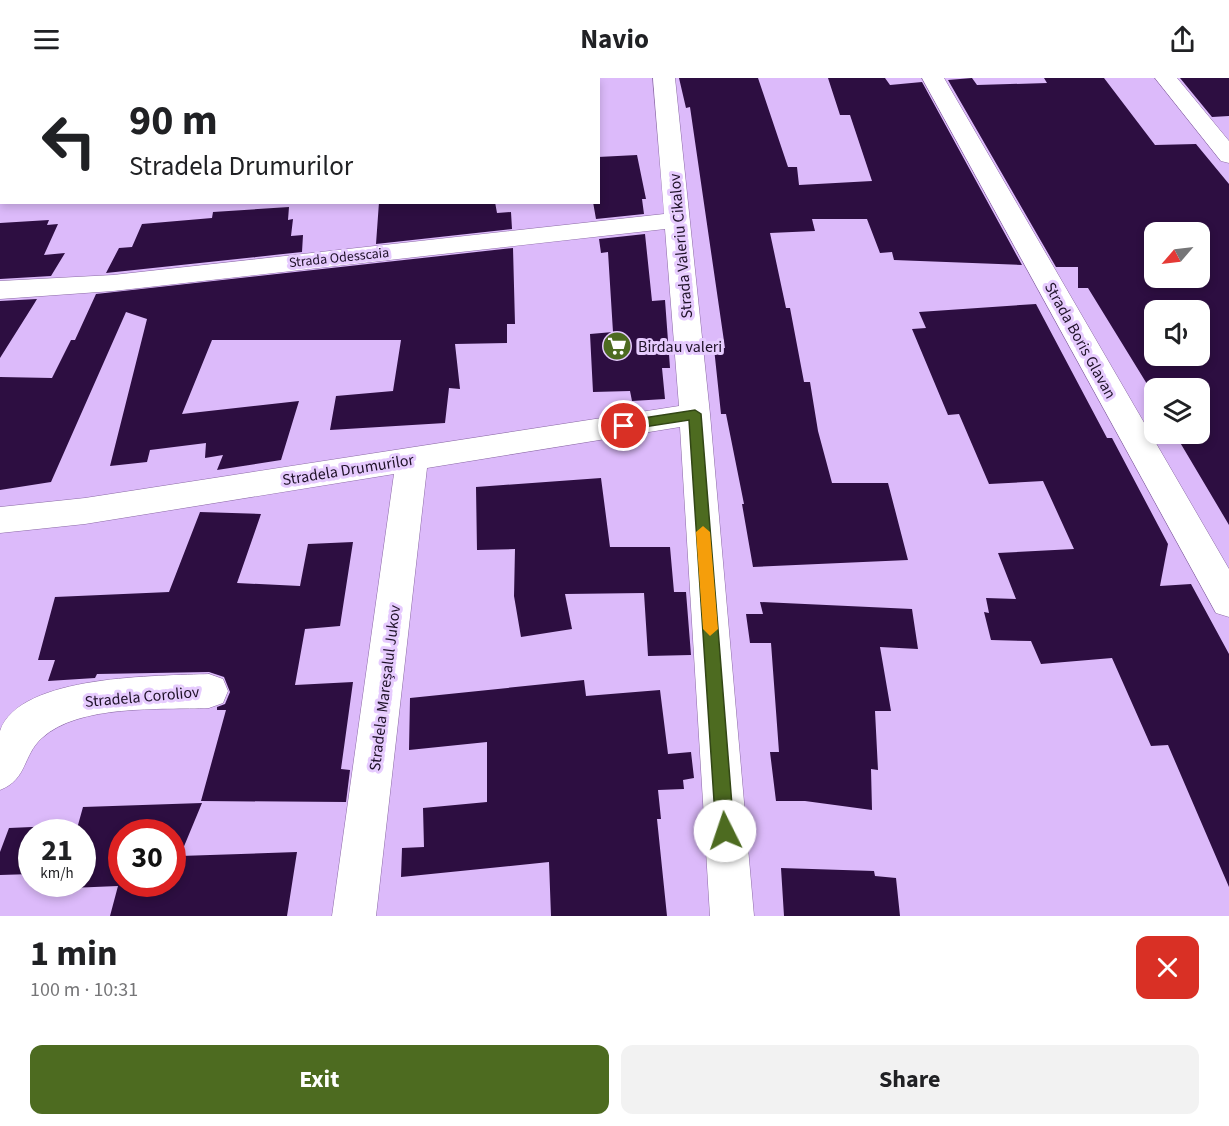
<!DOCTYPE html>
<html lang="en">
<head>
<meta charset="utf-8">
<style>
	body { margin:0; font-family:"Source Sans 3",sans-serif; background:#f2f2f2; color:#202124; height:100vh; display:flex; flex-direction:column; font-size:22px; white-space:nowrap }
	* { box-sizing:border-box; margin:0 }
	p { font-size:20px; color:#757577 }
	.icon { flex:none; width:33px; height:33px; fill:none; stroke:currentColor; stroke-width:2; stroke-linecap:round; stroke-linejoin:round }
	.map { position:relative; height:838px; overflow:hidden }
	.panel { display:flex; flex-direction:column; background:#fff; flex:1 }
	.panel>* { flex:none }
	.hud { position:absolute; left:0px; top:0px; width:600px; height:126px; box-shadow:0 3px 9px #0003; background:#fff; color:#202124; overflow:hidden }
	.needle { width:39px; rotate:242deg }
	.fabs { position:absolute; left:1144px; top:144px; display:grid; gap:12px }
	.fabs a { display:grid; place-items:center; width:66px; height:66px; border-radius:12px; background:#fff; box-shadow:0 3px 9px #0003; font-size:30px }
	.speed { position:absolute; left:18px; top:741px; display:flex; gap:12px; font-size:30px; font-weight:700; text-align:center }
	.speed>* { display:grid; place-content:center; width:78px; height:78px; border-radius:50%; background:#fff; box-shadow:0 3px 9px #0003; line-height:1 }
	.speed small { font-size:15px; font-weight:400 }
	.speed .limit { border:9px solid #d22; background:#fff; color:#111 }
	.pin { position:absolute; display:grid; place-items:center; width:51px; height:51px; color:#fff; margin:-26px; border:3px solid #fff; border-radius:50%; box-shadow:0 2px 6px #0007 }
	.me { position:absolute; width:66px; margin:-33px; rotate:356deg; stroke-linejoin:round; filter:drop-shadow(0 0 4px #0008) }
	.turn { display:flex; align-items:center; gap:21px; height:126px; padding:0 30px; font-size:27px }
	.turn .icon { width:78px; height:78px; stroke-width:2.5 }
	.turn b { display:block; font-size:42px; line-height:51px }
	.round { display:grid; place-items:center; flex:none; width:63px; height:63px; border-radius:12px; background:#f2f2f2 }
	.head { display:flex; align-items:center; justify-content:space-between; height:102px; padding:0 30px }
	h1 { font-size:36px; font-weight:700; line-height:45px }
	.primary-button { display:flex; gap:12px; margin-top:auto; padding:12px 30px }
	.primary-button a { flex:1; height:69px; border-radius:12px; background:#4d6b20; color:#fff; font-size:24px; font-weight:700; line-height:69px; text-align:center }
	.primary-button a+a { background:#f2f2f2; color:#202124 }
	header { display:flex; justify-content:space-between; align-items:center; height:78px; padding:0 30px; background:#fff; font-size:27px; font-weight:700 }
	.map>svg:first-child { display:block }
	.building { fill:#2d0e41; fill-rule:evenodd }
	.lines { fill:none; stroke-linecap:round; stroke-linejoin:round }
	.minor-casing { stroke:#8b6aa5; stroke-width:1 }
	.minor { fill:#fff; fill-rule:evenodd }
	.route { fill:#4d6b20; stroke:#324615; stroke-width:1.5 }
	.slow { fill:#f59e0b }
	.labels { text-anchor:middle; stroke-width:6; stroke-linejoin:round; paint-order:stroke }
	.far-street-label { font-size:14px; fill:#1e1128; stroke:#e6cbfe }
	.street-label { font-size:16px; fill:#1e1128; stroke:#e6cbfe }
	.poi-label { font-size:16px; fill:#1e1128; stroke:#e6cbfe; text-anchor:start }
</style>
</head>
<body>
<header><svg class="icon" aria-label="menu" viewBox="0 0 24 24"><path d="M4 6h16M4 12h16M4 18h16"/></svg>Navio<svg class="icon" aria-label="share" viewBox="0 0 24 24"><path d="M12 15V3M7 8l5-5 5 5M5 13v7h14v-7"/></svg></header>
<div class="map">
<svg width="1229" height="838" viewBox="0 0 1229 838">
	<rect width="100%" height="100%" fill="#dcbafa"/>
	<path class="building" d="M 679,0 L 758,0 L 788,89 L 797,89 L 799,107 L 872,103 L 850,37 L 840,37 L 828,0 L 885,0 L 890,7 L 922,4 L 1022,187 L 894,182 L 892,174 L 880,175 L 867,141 L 812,141 L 815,153 L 770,155 L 786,230 L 790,230 L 804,304 L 810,304 L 818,353 L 832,405 L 888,405 L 908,482 L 753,489 L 742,426 L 744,426 L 726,336 L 721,336 L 714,270 L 725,270 L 690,29 L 686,30 Z
		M 972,0 L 977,7 L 1047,5 L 1044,0 L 1104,0 L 1155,67 L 1196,66 L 1229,106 L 1229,447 L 1175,356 L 1200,356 L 1200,310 L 1155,310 L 1155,319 L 1088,210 L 1078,210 L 1078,189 L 1056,189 L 948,2 ZM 1155,154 L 1200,154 L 1200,200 L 1155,200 ZM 1155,232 L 1200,232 L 1200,278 L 1155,278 Z
		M 1180,0 L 1229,0 L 1229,38 L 1212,39 Z
		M 637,77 L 646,121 L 642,121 L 644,136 L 596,141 L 593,124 L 598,124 L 598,79 Z
		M 379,124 L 495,124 L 497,135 L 511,134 L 512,151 L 376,166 Z
		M 289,129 L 288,142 L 293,141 L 291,158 L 303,157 L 302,174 L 106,195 L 119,170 L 132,169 L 142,146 L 212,140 L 213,134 Z
		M 49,142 L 47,147 L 58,146 L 44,177 L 65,175 L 51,198 L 0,201 L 0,145 Z
		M 645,156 L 652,223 L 665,222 L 670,290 L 662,290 L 665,321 L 632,323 L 630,313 L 593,314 L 590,256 L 613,254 L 608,174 L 601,175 L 599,161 Z
		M 513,170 L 515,246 L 507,246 L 507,265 L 455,266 L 460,311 L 449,310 L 445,345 L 330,352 L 336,318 L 393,313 L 401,262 L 212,262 L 182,336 L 299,323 L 281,382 L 217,392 L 223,377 L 205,380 L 206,365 L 150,372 L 147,384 L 110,388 L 147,241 L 126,234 L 51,404 L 0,412 L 0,299 L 52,300 L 71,262 L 75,262 L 96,216 Z
		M 37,221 L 34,226 L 0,280 L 0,223 Z
		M 1036,226 L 1107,360 L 1112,360 L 1168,466 L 1160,508 L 1191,506 L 1229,576 L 1229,809 L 1168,667 L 1151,668 L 1112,580 L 1041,586 L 1031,563 L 991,562 L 984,534 L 989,535 L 986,520 L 1016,521 L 998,475 L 1074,471 L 1043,403 L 989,406 L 959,336 L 948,337 L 912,251 L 926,250 L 919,234 Z
		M 601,400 L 610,469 L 670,469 L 674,514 L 686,514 L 691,577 L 648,578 L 644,515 L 565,516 L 572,551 L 521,559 L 514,518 L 515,471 L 477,472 L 476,409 Z
		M 200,434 L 261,436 L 237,505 L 300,508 L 308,466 L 353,464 L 340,548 L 305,551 L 295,607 L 353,604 L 341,691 L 350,692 L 346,724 L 201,723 L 226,632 L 217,632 L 217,629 L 225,626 L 230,614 L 224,599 L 209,594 L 97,596 L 95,600 L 48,603 L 55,582 L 38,582 L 55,519 L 169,514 Z
		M 760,524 L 912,531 L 918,571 L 880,569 L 891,633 L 875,633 L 878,692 L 871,691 L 872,732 L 805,723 L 776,723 L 770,674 L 779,674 L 771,565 L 750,565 L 746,536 L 763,536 Z
		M 584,602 L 586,618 L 660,612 L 668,676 L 691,674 L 694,700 L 683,702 L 684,711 L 658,712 L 661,741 L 657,741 L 667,838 L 551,838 L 549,784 L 401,799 L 402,770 L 424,769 L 423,730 L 487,724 L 487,664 L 409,672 L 410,620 Z
		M 202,725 L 180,778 L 297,774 L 287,838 L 110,838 L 118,808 L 70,810 L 71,806 L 82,806 L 82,754 L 32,754 L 32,796 L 0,797 L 0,774 L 9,750 L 78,747 L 83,729 ZM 122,754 L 172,754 L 172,806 L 122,806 Z
		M 781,790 L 874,793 L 875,798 L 896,800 L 900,838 L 784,838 Z"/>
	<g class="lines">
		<g class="minor-casing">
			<path id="minor" d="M 308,0 L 343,0 L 307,2 Z
				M 653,0 L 675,0 L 710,336 L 754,838 L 710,838 L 680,349 L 427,390 L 376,838 L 332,838 L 394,396 L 85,446 L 0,455 L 0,429 L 85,420 L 679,328 L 665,151 L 113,213 L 0,221 L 0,203 L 113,197 L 664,136 Z
				M 922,0 L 944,0 L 1229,491 L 1229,539 L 1216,535 Z
				M 1155,0 L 1177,0 L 1229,63 L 1229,85 L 1221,83 Z
				M 0,19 L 2,19 L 0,33 Z
				M 209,596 L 223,601 L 228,613 L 223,625 L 209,630 C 161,632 79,626 42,660 C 22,678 28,701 0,712 C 0,697 0,666 0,653 C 19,596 161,598 209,596 Z"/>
		</g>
		<use href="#minor" class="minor"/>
	</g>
	<path class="route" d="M 695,332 L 701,336 L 734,753 L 731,759 L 725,761 L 719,759 L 716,753 L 689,342 L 624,352 L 618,348 L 624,343 Z"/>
	<path class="slow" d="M 703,448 L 710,454 L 718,551 L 710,558 L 703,551 L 696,454 Z"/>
	<defs>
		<g id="supermarket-disc" transform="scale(1.5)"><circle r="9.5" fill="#4d6b20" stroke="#e6cbfe"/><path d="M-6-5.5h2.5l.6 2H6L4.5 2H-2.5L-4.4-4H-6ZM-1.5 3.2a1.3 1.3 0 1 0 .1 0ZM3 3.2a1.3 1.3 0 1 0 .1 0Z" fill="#fff"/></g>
	</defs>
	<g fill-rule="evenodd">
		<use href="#supermarket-disc" x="617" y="268"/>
	</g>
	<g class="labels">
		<g class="far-street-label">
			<text transform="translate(339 179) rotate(-6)" y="5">Strada Odesscaia</text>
		</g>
		<g class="street-label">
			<text transform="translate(680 168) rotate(-95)" y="6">Strada Valeriu Cikalov</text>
			<text transform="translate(1081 262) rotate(61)" y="6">Strada Boris Glavan</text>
			<text transform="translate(348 391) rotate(-9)" y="6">Stradela Drumurilor</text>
			<text transform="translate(384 610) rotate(-83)" y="6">Stradela Mareșalul Jukov</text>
			<text transform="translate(142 618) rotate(-5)" y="6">Stradela Coroliov</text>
		</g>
		<g class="poi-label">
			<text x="638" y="274">Birdau valeri</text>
		</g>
	</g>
</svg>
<div class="fabs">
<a><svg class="needle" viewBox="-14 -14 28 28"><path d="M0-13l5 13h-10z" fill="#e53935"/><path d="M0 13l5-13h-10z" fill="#757577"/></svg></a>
<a><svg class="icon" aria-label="sound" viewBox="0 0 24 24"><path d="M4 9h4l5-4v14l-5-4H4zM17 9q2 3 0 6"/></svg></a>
<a><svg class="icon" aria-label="layers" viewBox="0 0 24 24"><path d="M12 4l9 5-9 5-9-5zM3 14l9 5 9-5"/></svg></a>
</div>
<div class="speed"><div>21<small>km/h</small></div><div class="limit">30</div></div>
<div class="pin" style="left:624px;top:348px;background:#d93025"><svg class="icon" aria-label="arrive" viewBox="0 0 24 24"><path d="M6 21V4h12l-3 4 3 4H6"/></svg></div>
<svg class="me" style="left:725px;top:753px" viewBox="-20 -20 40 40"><circle r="19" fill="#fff"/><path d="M0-13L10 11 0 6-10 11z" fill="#4d6b20"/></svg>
<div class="hud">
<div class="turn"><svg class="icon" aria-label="left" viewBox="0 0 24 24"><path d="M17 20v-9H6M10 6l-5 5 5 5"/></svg><div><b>90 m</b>Stradela Drumurilor</div></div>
</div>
</div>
<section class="panel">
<div class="head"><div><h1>1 min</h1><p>100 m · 10:31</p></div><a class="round" style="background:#d93025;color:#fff"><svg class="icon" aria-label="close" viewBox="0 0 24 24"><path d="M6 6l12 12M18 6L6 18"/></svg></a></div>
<div class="primary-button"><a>Exit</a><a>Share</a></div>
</section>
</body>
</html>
